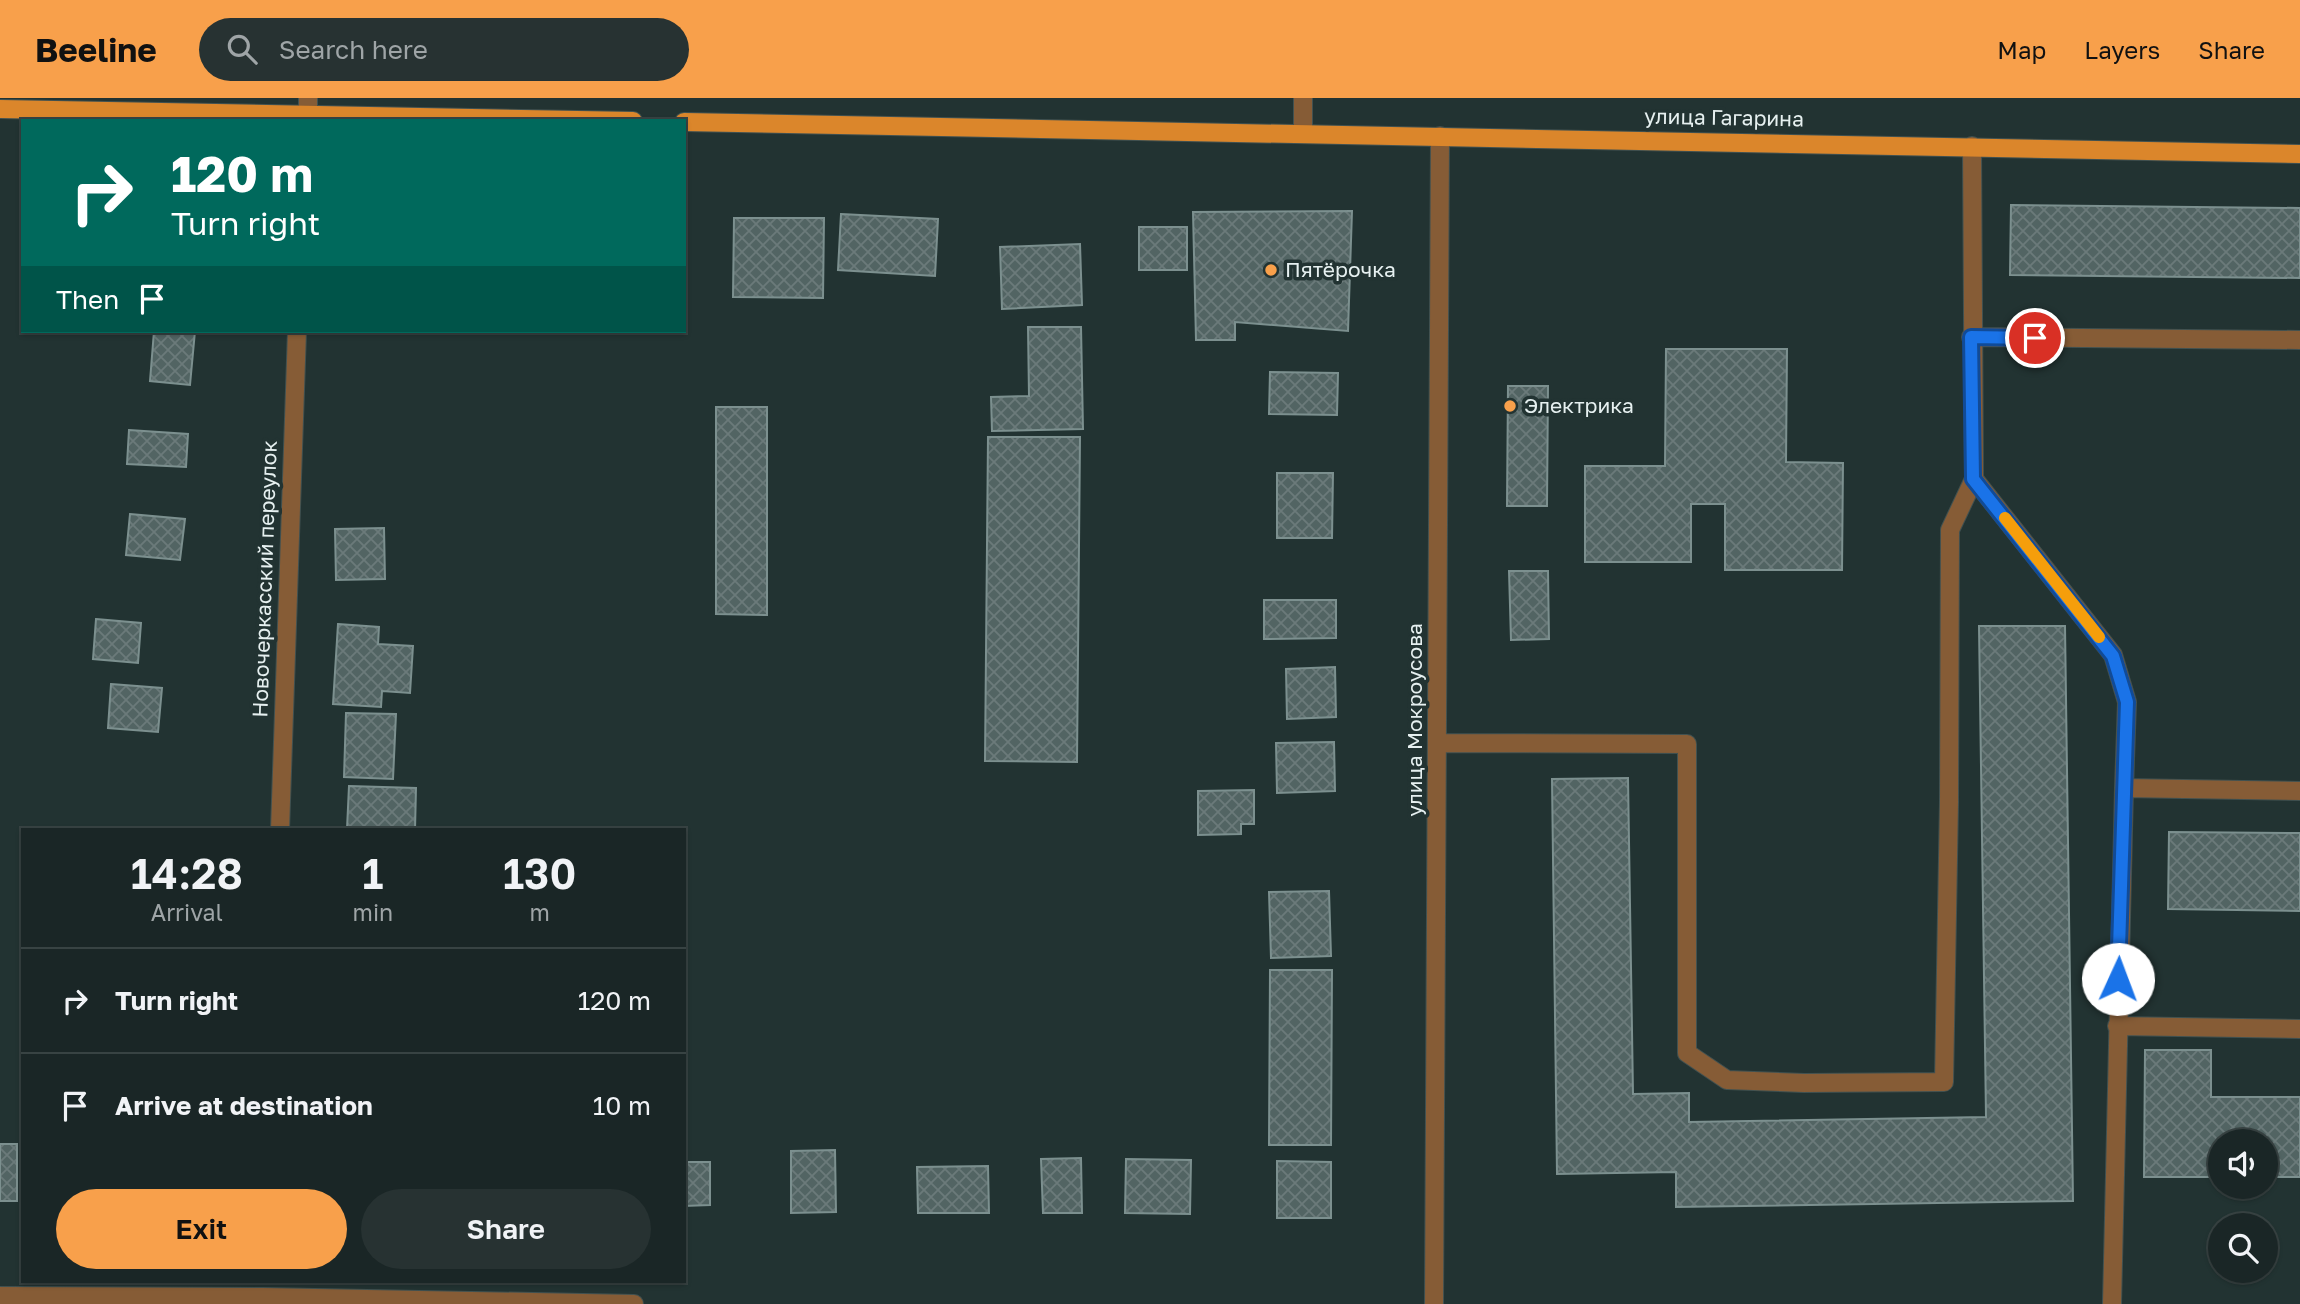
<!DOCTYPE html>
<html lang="en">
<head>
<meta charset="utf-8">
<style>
	body { margin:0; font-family:"Golos Text",sans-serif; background:#273232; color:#f1f3f6; height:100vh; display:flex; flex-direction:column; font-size:26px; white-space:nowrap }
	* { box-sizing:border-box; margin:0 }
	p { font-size:23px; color:#9fa5a7 }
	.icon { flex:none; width:38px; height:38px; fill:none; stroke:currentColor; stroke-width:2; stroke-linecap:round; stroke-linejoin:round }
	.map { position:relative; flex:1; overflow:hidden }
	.details { position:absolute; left:21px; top:730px; width:665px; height:455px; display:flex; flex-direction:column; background:#1a2626; border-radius:0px; box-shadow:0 2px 5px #0004,0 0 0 2px #384343 }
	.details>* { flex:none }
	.top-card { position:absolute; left:21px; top:21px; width:665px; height:214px; border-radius:0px; box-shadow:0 2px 5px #0004,0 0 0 2px #384343; background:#00695c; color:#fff; overflow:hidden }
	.tools { position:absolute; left:2208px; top:1031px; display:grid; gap:14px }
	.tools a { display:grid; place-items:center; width:70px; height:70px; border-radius:50%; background:#1a2626; box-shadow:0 2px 5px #0004,0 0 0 2px #384343; font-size:35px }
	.pin { position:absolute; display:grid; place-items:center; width:60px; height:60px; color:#fff; margin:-30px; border:4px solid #fff; border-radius:50%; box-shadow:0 2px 7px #0007 }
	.me { position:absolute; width:77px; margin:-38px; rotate:2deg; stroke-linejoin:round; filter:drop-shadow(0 0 5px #0008) }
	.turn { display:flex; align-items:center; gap:24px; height:147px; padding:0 35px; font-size:32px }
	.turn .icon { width:91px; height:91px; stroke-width:2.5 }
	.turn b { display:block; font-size:49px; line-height:60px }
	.then { display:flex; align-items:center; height:66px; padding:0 35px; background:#0003; gap:14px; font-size:26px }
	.eta { display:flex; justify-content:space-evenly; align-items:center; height:119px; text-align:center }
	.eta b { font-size:42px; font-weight:600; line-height:49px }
	.action { display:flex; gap:14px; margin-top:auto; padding:14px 35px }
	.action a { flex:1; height:80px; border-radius:42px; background:#f8a04b; color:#111; font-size:28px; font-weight:600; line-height:80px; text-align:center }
	.action a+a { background:#273232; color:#f1f3f6 }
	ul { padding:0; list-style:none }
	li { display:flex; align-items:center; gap:21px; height:105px; padding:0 35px; border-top:2px solid #384343 }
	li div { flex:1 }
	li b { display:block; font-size:26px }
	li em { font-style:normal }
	header { display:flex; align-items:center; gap:42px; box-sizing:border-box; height:98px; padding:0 35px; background:#f8a04b; color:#111 }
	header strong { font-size:33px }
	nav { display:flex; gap:38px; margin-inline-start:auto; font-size:24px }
	.search { width:490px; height:63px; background:#273232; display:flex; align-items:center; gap:18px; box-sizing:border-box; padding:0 24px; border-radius:38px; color:#9fa5a7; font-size:26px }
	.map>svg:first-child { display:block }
	.building { fill:url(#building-cross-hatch); stroke:#7c908f; stroke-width:2 }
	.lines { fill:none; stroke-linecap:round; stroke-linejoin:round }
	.minor-casing { stroke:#415150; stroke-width:20 }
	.major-casing { stroke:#415150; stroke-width:20 }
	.minor { stroke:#865c36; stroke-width:18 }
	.major { stroke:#db862b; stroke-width:18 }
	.route-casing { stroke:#114b97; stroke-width:18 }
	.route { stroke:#1a73e8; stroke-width:12 }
	.slow { stroke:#f59e0b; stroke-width:12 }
	.poi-dot { fill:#f8a04b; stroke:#223332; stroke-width:2.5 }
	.labels { text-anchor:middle; stroke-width:7; stroke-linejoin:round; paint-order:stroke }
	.street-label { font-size:21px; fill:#e6f0f0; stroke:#223332 }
	.poi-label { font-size:21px; fill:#e6f0f0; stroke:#223332; text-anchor:start }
</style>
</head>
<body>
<header>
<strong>Beeline</strong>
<div class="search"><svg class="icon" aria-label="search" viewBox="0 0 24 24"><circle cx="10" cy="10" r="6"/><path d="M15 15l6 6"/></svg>Search here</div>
<nav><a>Map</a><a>Layers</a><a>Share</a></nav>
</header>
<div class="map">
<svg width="2300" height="1206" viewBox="0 0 2300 1206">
	<defs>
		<pattern id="building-cross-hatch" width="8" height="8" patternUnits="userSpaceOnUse" patternTransform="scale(1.75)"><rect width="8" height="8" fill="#526463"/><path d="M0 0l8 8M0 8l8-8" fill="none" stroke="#6b7a7a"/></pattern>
	</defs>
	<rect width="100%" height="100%" fill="#223332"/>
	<path class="building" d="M 2011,107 L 2300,110 L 2300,180 L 2010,177 Z
		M 1352,113 L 1348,233 L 1235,224 L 1235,242 L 1196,242 L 1193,114 Z
		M 841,116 L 938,121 L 935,178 L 838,172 Z
		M 734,120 L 824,120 L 823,200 L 733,199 Z
		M 1139,129 L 1187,129 L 1187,172 L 1139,172 Z
		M 1080,146 L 1082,207 L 1002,211 L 1000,149 Z
		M 1028,229 L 1081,229 L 1083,331 L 992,333 L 991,299 L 1029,298 Z
		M 154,233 L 195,233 L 190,287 L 150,283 Z
		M 1666,251 L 1787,251 L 1786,364 L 1843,365 L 1842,472 L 1725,472 L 1725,406 L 1691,406 L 1691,464 L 1585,464 L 1585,368 L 1665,368 Z
		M 1270,274 L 1338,275 L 1337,317 L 1269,316 Z
		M 1508,288 L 1548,288 L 1547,408 L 1507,408 Z
		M 716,309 L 767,309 L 767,517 L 716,516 Z
		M 129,332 L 188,336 L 186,369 L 127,366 Z
		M 988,339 L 1080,339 L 1077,664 L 985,663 Z
		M 1277,375 L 1333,375 L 1332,440 L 1277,440 Z
		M 130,416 L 185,421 L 180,462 L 126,457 Z
		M 384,430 L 385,481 L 336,482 L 335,431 Z
		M 1509,473 L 1548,473 L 1549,541 L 1511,542 Z
		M 1264,502 L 1336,502 L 1336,540 L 1264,541 Z
		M 96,521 L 141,525 L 138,565 L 93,561 Z
		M 338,526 L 379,529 L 378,546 L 413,548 L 410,595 L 382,593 L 381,609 L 333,606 Z
		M 1979,528 L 2065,528 L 2073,1103 L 1676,1109 L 1676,1074 L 1557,1076 L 1552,681 L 1628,680 L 1633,996 L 1689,995 L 1689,1024 L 1986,1019 Z
		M 1335,569 L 1336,619 L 1287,621 L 1286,571 Z
		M 111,586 L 162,590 L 158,634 L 108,630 Z
		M 346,615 L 396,616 L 393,681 L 344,679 Z
		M 1334,644 L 1335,693 L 1277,695 L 1276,645 Z
		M 349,688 L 416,690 L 415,732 L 347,731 Z
		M 1254,692 L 1254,726 L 1241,726 L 1241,736 L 1198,737 L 1198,693 Z
		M 2169,734 L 2300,735 L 2300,813 L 2168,811 Z
		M 1329,793 L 1331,858 L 1271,860 L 1269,794 Z
		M 1270,872 L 1332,872 L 1331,1047 L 1269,1047 Z
		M 2145,952 L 2211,952 L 2211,999 L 2300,999 L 2300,1079 L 2266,1079 L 2266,1043 L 2221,1043 L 2221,1079 L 2144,1079 Z
		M 0,1046 L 17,1046 L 17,1103 L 0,1103 Z
		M 835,1052 L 836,1114 L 791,1115 L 791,1053 Z
		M 1081,1060 L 1082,1115 L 1043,1115 L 1041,1061 Z
		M 1126,1061 L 1191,1062 L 1190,1116 L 1125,1115 Z
		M 1277,1063 L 1331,1064 L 1331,1120 L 1277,1120 Z
		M 684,1064 L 710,1064 L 710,1107 L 684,1108 Z
		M 988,1068 L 989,1115 L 918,1115 L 917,1069 Z"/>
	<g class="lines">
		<g class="minor-casing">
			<path id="minor" d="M 308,23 L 308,0
				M 1303,35 L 1303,0
				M 1972,48 L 1974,381 L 2113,557 L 2127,604 L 2124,690 L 2300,693
				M 1971,239 L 2300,242
				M 1438,645 L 1687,646 L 1687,955 L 1727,982 L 1804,985 L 1944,984 L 1949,704 L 1950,432 L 1974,381
				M 280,732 L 297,233
				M 2117,928 L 2300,931
				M 0,1198 L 264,1199 L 634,1206
				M 1434,1206 L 1440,38
				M 2112,1206 L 2124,690"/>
		</g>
		<g class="major-casing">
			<path id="major" d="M 0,11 L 633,23
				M 684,24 L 2300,56"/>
		</g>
		<use href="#minor" class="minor"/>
		<use href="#major" class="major"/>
	</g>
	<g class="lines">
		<g class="route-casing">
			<path id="route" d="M 2035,240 L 1971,239 L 1973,381 L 2113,558 L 2127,604 L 2118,881"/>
		</g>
		<use href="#route" class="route"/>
		<path class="slow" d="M 2005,420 L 2099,539"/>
	</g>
	<g class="poi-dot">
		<circle cx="1271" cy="172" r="7"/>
		<circle cx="1510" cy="308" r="7"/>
	</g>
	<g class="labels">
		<g class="street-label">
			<text transform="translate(1724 20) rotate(1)" y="7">улица Гагарина</text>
			<text transform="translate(265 481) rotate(-88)" y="7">Новочеркасский переулок</text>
			<text transform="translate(1415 622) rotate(-90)" y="7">улица Мокроусова</text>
		</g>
		<g class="poi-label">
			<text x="1285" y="179">Пятёрочка</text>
			<text x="1524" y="315">Электрика</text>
		</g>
	</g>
</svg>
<div class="tools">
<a><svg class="icon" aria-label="sound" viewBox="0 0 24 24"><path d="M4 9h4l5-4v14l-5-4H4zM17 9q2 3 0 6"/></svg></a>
<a><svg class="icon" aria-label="search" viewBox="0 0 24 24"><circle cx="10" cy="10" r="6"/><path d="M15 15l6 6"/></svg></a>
</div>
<div class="pin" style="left:2035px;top:240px;background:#d93025"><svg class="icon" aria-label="arrive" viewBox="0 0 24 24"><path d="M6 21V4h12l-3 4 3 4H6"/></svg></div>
<svg class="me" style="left:2118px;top:881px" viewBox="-20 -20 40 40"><circle r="19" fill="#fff"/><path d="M0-13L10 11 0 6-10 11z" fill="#1a73e8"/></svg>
<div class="top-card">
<div class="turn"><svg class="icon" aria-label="right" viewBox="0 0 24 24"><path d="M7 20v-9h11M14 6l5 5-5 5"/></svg><div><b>120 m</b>Turn right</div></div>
<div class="then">Then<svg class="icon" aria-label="arrive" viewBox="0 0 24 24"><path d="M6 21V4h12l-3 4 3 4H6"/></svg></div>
</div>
<section class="details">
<div class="eta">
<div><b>14:28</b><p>Arrival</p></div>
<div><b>1</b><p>min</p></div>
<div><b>130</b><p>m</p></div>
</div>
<ul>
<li><svg class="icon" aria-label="right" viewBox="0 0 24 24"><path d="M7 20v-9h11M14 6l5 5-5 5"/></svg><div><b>Turn right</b></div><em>120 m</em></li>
<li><svg class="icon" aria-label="arrive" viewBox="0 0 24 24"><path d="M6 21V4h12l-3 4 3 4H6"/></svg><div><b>Arrive at destination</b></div><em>10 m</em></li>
</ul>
<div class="action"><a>Exit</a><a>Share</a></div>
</section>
</div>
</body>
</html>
